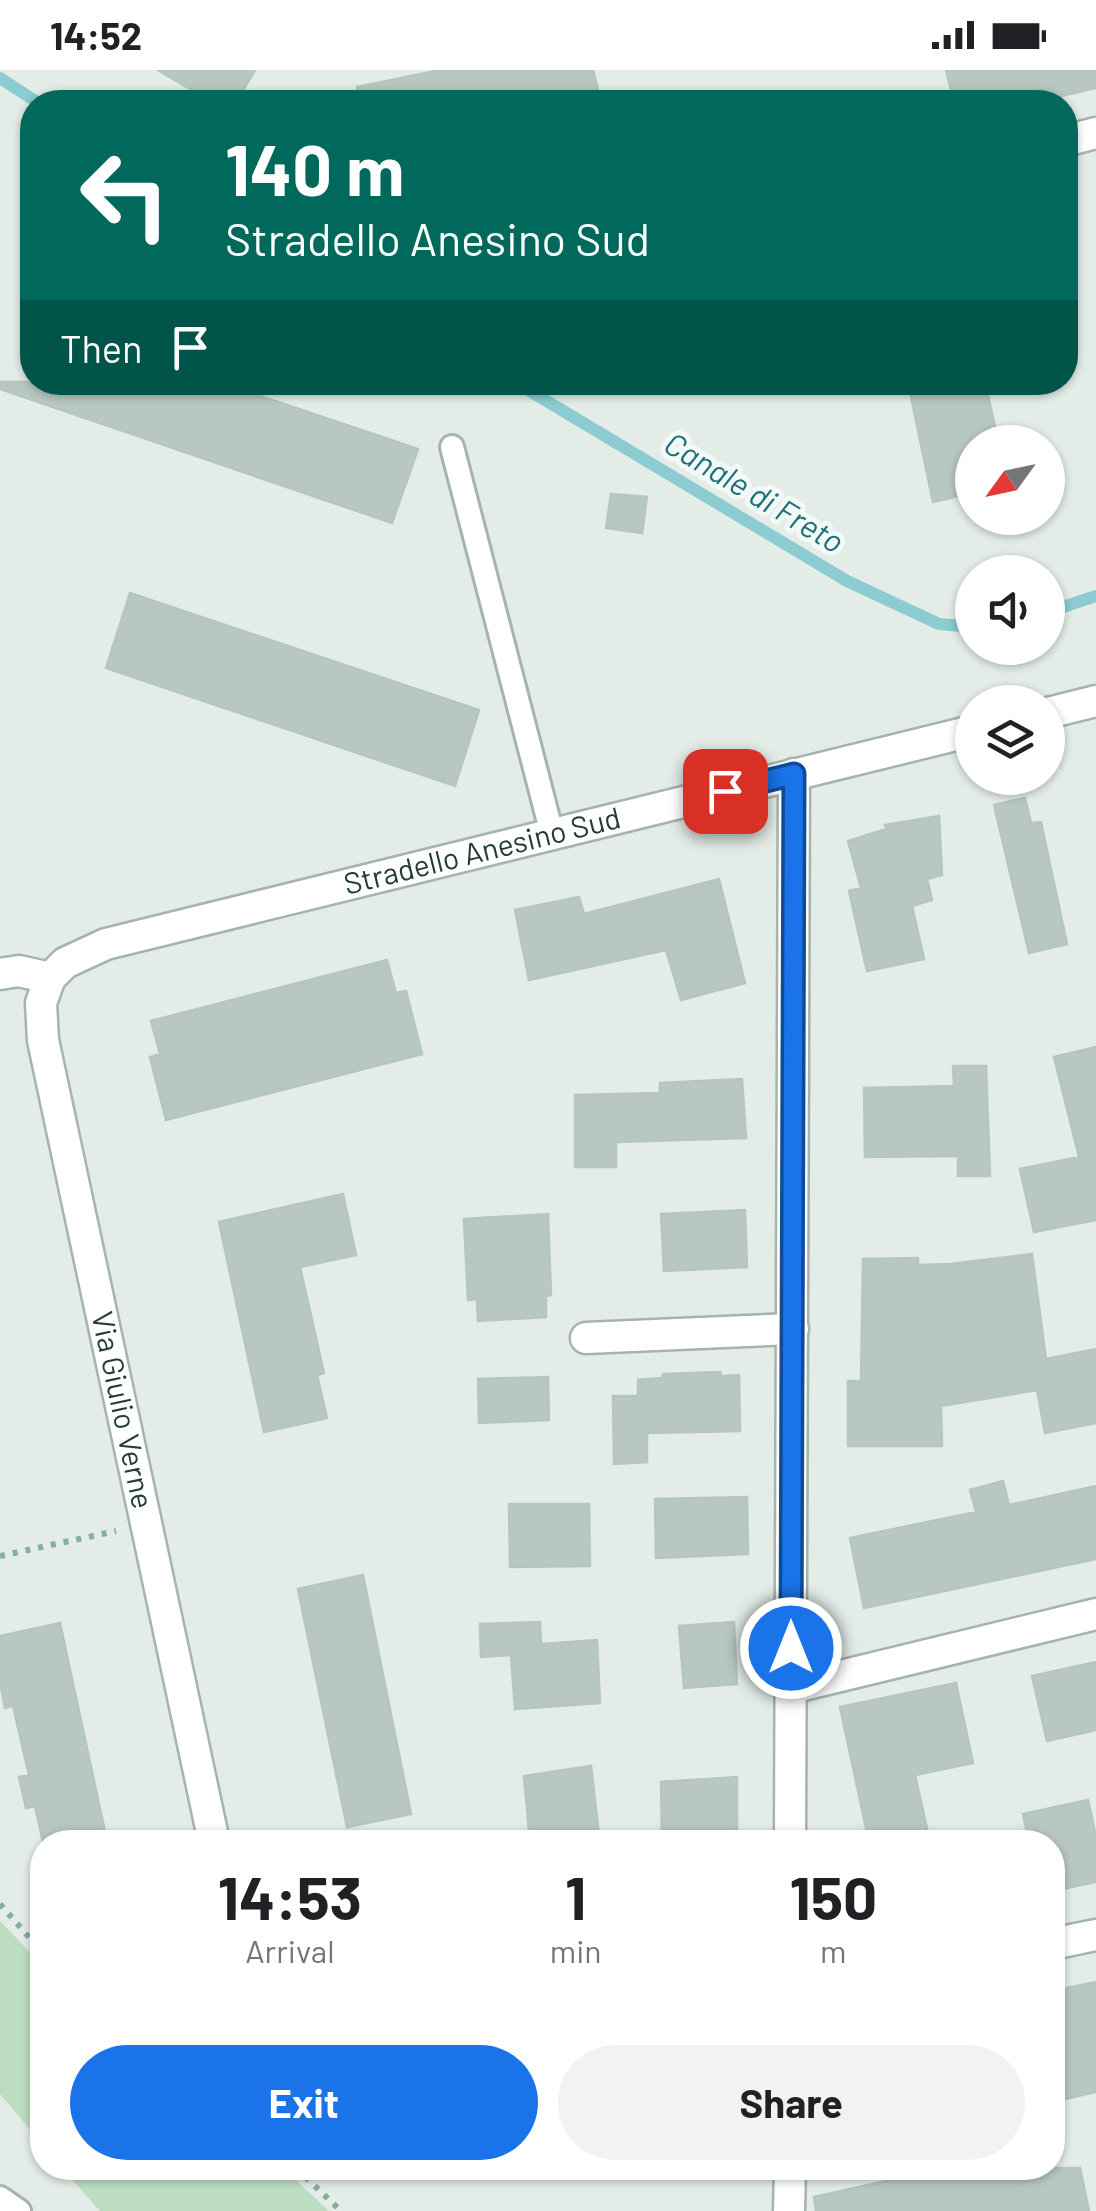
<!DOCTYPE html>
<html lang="en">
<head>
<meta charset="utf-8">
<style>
	body { margin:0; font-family:Barlow,sans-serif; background:#f2f2f2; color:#202124; height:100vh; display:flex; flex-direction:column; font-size:38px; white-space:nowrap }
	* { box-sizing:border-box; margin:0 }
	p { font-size:32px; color:#757577 }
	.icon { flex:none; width:55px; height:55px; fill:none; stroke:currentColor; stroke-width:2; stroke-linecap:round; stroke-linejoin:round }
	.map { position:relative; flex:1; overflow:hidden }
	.side { position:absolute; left:30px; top:1760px; width:1035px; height:350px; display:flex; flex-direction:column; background:#fff; border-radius:40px; box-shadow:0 2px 8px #0004 }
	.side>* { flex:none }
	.banner { position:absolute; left:20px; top:20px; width:1058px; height:305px; border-radius:40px; box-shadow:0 2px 8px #0004; background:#00695c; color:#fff; overflow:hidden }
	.needle { width:65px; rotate:237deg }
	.tools { position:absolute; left:955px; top:355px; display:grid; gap:20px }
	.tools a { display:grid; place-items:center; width:110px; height:110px; border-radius:50%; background:#fff; box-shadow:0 2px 8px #0004; font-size:50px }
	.pin { position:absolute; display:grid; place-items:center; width:85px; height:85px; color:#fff; margin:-42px; border-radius:20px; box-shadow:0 5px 15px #0006 }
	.me { position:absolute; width:110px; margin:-55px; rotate:0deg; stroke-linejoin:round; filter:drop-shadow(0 0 8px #0008) }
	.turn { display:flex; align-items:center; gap:35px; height:210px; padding:0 40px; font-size:45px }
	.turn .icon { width:130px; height:130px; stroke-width:2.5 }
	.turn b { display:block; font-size:70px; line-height:85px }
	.then { display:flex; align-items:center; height:95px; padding:0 40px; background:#0003; gap:20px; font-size:38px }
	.eta { display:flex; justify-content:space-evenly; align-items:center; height:170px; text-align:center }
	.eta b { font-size:60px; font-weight:700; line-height:70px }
	.primary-button { display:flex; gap:20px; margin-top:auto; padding:20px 40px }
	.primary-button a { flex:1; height:115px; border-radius:60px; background:#1a73e8; color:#fff; font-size:40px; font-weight:700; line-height:115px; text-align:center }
	.primary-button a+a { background:#f2f2f2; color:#202124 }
	.status { display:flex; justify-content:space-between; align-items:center; height:70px; padding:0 50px; background:#fff; direction:ltr }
	.status svg { height:28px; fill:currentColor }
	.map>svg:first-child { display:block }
	.green { fill:#bcddc2 }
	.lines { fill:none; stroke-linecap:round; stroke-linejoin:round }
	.stream { stroke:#8ccbd0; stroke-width:12 }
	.building { fill:#b8c7c0; stroke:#b5c6be; stroke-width:2.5 }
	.service-casing { stroke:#a6b4ae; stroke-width:28 }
	.minor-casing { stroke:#a6b4ae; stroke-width:35 }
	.path { stroke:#84af9e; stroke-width:6; stroke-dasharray:5 8; stroke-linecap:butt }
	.service { stroke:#fff; stroke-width:22 }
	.minor { stroke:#fff; stroke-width:30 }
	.route-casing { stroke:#114b97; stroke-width:25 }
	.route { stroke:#1a73e8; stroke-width:18 }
	.labels { text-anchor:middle; stroke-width:10; stroke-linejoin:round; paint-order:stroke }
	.street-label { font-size:30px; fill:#233d34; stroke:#f3f9f6 }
	.water-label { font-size:32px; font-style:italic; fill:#1e7078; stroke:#f3f9f6 }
</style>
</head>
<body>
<div class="status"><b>14:52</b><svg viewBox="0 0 49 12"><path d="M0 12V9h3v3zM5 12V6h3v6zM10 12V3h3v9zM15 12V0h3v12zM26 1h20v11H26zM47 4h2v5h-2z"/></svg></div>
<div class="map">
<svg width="1096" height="2141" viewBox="0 0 1096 2141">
	<rect width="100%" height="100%" fill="#e3ece7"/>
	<path class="green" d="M 0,1851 L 42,1895 L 42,2074 L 0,2024 Z
		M 62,2098 L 283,2098 L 329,2141 L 100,2141 Z"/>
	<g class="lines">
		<path class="stream" d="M 0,8 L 37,32
			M 515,312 L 847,511 L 939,554 L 972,557
			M 1048,542 L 1096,526"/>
	</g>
	<path class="building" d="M 158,0 L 255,0 L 236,32 L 212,32 Z
		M 440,0 L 593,0 L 601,32 L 359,32 L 357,17 Z
		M 946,0 L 1096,0 L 1096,18 L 1036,32 L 954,32 Z
		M 0,312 L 219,312 L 418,379 L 392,453 L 0,319 Z
		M 908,312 L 985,312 L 995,357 L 985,359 L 988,372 L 972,372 L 972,423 L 933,432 Z
		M 611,424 L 647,427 L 642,463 L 606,458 Z
		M 130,523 L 479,640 L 455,716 L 106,598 Z
		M 1025,728 L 1031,753 L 1041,752 L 1067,874 L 1029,883 L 994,735 Z
		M 939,746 L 942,805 L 927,809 L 932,830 L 912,836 L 924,889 L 867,901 L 849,821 L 861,818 L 848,771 L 886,759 L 885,755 Z
		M 719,809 L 745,913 L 681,930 L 666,880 L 529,910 L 515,840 L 579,827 L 584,844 Z
		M 387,890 L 396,923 L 406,921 L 422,984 L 166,1050 L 150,987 L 160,984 L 151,951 Z
		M 1096,977 L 1096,1150 L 1034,1162 L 1020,1099 L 1079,1087 L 1054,987 Z
		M 953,996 L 986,996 L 990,1106 L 958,1106 L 958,1086 L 865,1087 L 864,1018 L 954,1016 Z
		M 742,1009 L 746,1068 L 616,1072 L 616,1097 L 575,1097 L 575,1025 L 660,1023 L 660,1013 Z
		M 343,1124 L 356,1185 L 300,1197 L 324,1303 L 317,1305 L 327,1348 L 264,1362 L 219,1152 Z
		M 745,1140 L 747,1197 L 664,1201 L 661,1144 Z
		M 548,1144 L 551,1225 L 546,1226 L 546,1247 L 478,1251 L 477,1229 L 468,1230 L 464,1149 Z
		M 1032,1184 L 1046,1289 L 1096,1279 L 1096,1353 L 1045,1363 L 1037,1320 L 941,1336 L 942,1376 L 848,1376 L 848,1311 L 861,1311 L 863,1189 L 918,1188 L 918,1195 L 951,1194 Z
		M 720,1302 L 721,1306 L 739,1305 L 740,1361 L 647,1363 L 647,1392 L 614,1394 L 613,1326 L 638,1326 L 638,1310 L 662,1308 L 663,1304 Z
		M 548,1307 L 549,1350 L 479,1353 L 478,1309 Z
		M 1003,1411 L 1009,1435 L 1096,1416 L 1096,1489 L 864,1538 L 850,1468 L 976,1442 L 970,1420 Z
		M 747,1427 L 748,1484 L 656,1488 L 655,1429 Z
		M 509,1434 L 589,1434 L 590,1496 L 510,1497 Z
		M 363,1505 L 411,1744 L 347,1757 L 298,1519 Z
		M 540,1552 L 541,1574 L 597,1570 L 600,1633 L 515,1639 L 511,1585 L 481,1587 L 480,1554 Z
		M 734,1552 L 737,1614 L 684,1618 L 679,1556 Z
		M 60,1553 L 105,1762 L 43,1772 L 35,1736 L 26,1738 L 19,1707 L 29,1705 L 13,1636 L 5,1638 L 0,1612 L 0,1566 Z
		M 1096,1592 L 1096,1660 L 1047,1671 L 1032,1606 Z
		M 956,1613 L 973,1693 L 915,1705 L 930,1772 L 869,1772 L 840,1637 Z
		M 591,1696 L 599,1765 L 530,1772 L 524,1706 Z
		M 737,1707 L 737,1770 L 662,1772 L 661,1712 Z
		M 1088,1730 L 1096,1767 L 1096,1812 L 1052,1821 L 1052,1772 L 1029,1772 L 1023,1744 Z
		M 1096,1912 L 1096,2022 L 1052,2032 L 1052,1921 Z
		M 998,2098 L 1080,2098 L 1089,2141 L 816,2141 L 814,2127 L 931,2101 L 933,2111 Z"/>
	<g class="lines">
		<g class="service-casing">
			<path id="service" d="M 452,377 L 552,764
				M 0,2128 L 19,2141"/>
		</g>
		<g class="minor-casing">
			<g id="minor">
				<path d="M 1065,71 L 1096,63"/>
				<path d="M 1048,643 L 1096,631"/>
				<path id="s1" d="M 0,904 L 19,901 L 50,908 L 65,893 L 106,874 L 972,661"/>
				<path id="s2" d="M 50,908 L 41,933 L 43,970 L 214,1772"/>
				<path d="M 586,1268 L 793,1259"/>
				<path d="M 791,1618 L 1096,1544"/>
				<path d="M 790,1772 L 794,704"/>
				<path d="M 1052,1874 L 1096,1865"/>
				<path d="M 789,2141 L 790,2098"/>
			</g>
		</g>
		<path class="path" d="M 0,1486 L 116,1461
			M 0,1834 L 42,1882
			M 296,2098 L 341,2141"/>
		<use href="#service" class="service"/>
		<use href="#minor" class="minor"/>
	</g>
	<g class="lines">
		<g class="route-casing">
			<path id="route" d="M 725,721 L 794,704 L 791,1578"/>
		</g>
		<use href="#route" class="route"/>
	</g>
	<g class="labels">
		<g class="street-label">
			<text dy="10" stroke="none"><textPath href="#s1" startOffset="505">Stradello Anesino Sud</textPath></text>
			<text dy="10" stroke="none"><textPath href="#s2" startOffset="442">Via Giulio Verne</textPath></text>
		</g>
		<g class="water-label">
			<text transform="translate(754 423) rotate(31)" y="11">Canale di Freto</text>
		</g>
	</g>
</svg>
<div class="tools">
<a><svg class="needle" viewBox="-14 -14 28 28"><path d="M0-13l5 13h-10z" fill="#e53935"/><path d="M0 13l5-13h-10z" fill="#757577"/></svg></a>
<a><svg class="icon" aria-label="sound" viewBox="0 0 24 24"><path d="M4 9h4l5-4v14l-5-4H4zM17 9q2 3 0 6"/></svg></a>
<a><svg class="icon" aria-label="layers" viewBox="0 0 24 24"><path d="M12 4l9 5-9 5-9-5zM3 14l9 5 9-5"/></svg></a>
</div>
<div class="pin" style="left:725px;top:721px;background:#d93025"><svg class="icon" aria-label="arrive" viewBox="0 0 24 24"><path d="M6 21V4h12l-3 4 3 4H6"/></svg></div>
<svg class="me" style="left:791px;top:1578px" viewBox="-20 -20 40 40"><circle r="17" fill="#1a73e8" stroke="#fff" stroke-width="3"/><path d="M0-11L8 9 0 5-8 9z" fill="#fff"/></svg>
<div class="banner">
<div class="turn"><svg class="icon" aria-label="left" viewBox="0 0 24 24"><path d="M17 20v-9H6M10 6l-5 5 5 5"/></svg><div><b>140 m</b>Stradello Anesino Sud</div></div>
<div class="then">Then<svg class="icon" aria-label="arrive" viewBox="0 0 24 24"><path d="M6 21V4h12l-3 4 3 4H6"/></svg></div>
</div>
<section class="side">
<div class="eta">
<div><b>14:53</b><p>Arrival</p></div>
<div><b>1</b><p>min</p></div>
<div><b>150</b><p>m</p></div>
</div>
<div class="primary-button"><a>Exit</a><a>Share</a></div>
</section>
</div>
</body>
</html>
